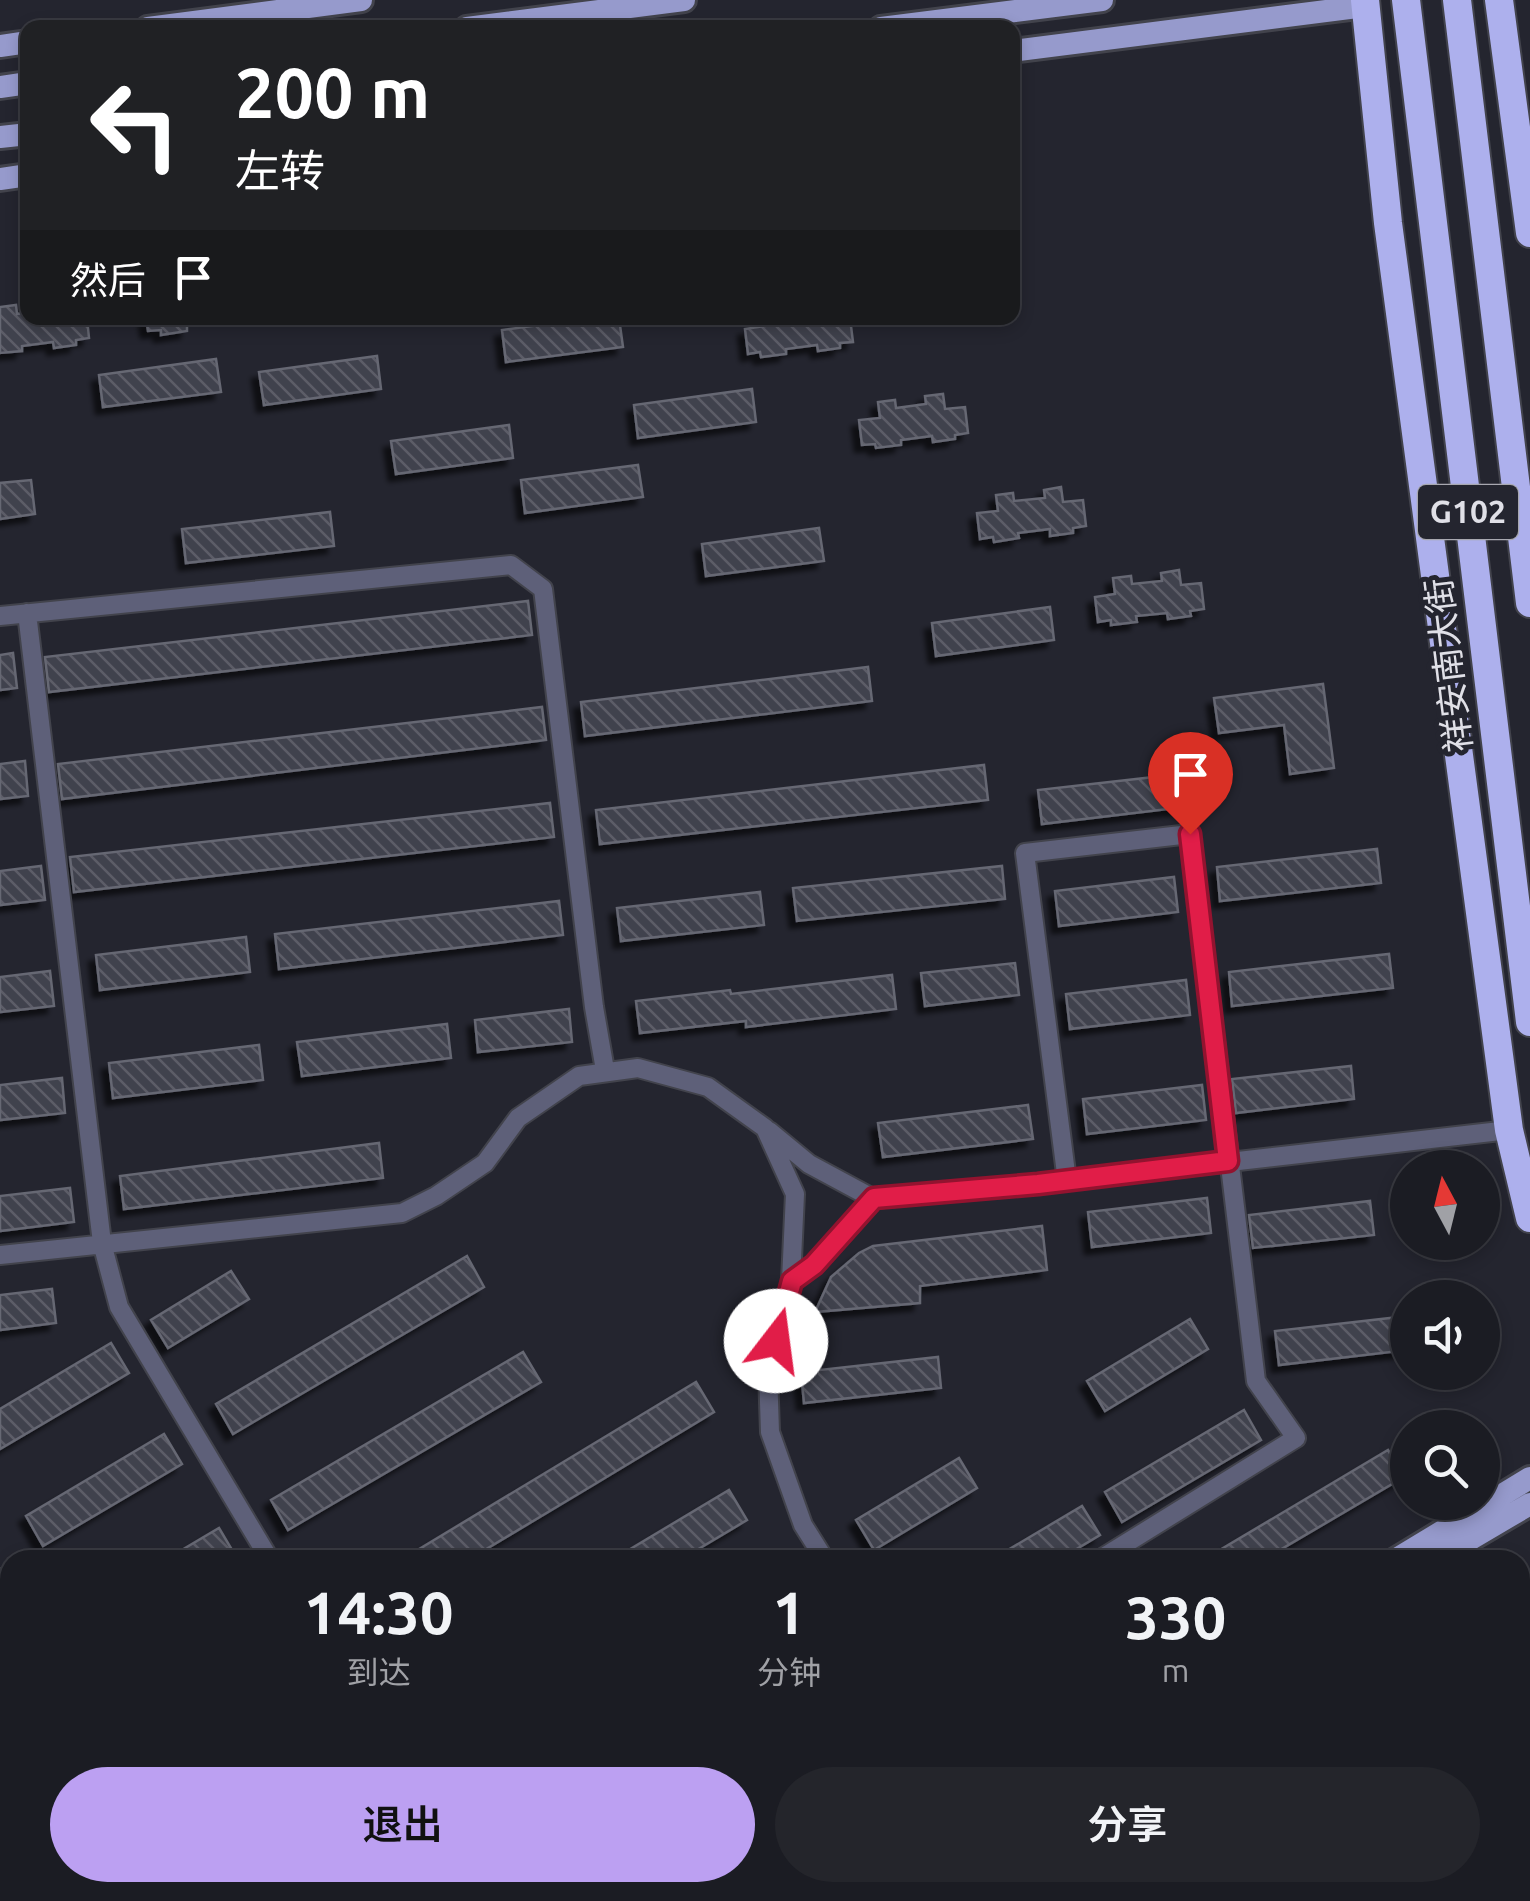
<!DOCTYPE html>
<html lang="zh">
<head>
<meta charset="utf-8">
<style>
	body { margin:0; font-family:Ubuntu,"Noto Sans SC",sans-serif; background:#24252b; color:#f1f3f6; height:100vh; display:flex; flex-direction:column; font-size:38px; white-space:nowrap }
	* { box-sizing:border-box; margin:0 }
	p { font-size:32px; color:#a0a1a6 }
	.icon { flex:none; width:55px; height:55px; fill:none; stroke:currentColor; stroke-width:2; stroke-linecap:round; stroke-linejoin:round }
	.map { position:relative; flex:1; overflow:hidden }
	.sheet { position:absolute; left:0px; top:1550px; width:1530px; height:352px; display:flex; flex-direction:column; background:#1b1c23; border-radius:30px 30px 0 0; box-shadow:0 5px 15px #0003,0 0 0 2px #393a41 }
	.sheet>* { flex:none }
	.guide { position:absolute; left:20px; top:20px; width:1000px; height:305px; border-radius:20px; box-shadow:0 5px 15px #0003,0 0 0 2px #393a41; background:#202124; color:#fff; overflow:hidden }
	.needle { width:65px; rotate:353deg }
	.tools { position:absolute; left:1390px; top:1150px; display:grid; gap:20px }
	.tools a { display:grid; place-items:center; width:110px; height:110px; border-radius:50%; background:#1b1c23; box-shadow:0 5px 15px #0003,0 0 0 2px #393a41; font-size:50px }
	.pin { position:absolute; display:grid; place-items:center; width:85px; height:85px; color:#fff; margin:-102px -42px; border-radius:50% 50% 50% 0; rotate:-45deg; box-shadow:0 0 10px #0007 }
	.pin .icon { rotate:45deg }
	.me { position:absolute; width:110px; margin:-55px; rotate:15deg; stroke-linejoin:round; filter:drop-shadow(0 0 8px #0008) }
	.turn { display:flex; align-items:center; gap:35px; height:210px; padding:0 50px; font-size:45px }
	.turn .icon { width:130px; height:130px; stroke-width:2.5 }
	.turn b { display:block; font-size:70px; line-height:85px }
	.then { display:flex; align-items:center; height:95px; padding:0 50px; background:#0003; gap:20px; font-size:38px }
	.eta { display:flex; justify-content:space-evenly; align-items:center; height:170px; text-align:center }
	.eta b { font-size:60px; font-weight:600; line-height:70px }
	.primary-button { display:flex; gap:20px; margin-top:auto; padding:20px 50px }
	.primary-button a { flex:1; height:115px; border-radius:60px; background:#bca0f2; color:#111; font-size:40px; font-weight:600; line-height:115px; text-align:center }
	.primary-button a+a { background:#24252b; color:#f1f3f6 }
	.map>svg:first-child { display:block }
	.green { fill:#333453 }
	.building { fill:url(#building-back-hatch); stroke:#666773; stroke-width:2.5; filter:url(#shadow) }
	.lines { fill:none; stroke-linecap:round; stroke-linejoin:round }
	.minor-casing { stroke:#42434c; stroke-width:22 }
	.major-casing { stroke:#42434c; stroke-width:28 }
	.highway-casing { stroke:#42434c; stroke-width:32 }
	.minor { stroke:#5e6079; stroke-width:18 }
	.major { stroke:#969acc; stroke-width:22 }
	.highway { stroke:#adb0ed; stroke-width:28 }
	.route-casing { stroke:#92132f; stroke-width:25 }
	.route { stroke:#e11d48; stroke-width:18 }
	.labels { text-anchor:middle; stroke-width:10; stroke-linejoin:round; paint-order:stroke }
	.shield { fill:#24252f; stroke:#a8a8b0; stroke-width:2.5 }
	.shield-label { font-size:32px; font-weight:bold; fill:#e0e0e7 }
	.street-label { font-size:35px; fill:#e0e0e7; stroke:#24252f }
</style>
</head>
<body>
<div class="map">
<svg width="1530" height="1901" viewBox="0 0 1530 1901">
	<defs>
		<pattern id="building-back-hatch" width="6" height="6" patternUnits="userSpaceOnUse" patternTransform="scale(2.5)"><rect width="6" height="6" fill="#41424d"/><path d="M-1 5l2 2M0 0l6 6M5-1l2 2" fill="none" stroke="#5c5d67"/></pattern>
		<filter id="shadow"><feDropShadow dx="-7" dy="7" stdDeviation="2.5" flood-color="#0009"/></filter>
	</defs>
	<rect width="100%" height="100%" fill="#24252f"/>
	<path class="green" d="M 0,1734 L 10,1751 L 10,1892 L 95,1893 L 100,1901 L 0,1901 Z"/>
	<path class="building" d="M 16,305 L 17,314 L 28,312 L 28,318 L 87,318 L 89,338 L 76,340 L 76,345 L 54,348 L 53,342 L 22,346 L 22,351 L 0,353 L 0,307 Z
		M 146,318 L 187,318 L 187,331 L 161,335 L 161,330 L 148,331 Z
		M 593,318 L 619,318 L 623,347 L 506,362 L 502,330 Z
		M 764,318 L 850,318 L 853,342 L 840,343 L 840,348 L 818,351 L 817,345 L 786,349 L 786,354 L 761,357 L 760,352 L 748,354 L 745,329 L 765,326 Z
		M 377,356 L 381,389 L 264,405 L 259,372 Z
		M 216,359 L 221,392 L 103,407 L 99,375 Z
		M 752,389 L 756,422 L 638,438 L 634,405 Z
		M 943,394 L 945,409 L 965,407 L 968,433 L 955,435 L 955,439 L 933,442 L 932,436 L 901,440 L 901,445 L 876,448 L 875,444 L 862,445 L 859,420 L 880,418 L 878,402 L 895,400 L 896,408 L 926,404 L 925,396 Z
		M 509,425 L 513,458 L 396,474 L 391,441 Z
		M 638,465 L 643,497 L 525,513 L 521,480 Z
		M 31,480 L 35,514 L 0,519 L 0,483 Z
		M 1061,487 L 1063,502 L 1083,500 L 1086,526 L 1073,528 L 1073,533 L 1050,536 L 1050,529 L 1018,533 L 1019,538 L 994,542 L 993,537 L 980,539 L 977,513 L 998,511 L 996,495 L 1013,493 L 1014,501 L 1045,498 L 1044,490 Z
		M 330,512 L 334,546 L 186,563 L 182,529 Z
		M 819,528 L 824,561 L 706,576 L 702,544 Z
		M 1179,570 L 1181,585 L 1201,583 L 1204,609 L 1190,611 L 1191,616 L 1168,619 L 1167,613 L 1136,616 L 1137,622 L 1111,625 L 1111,620 L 1098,622 L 1095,597 L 1115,594 L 1113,578 L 1131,576 L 1132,584 L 1162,581 L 1161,573 Z
		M 528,601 L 532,635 L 49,692 L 45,657 Z
		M 1050,607 L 1054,640 L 936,656 L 932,623 Z
		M 13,653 L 17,688 L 0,690 L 0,655 Z
		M 868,667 L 872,701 L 585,736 L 581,702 Z
		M 1323,684 L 1334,768 L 1290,774 L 1284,725 L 1219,733 L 1214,698 Z
		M 542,707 L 546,740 L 62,799 L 58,764 Z
		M 25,761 L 28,796 L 0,799 L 0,764 Z
		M 984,765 L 988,800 L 600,844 L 596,810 Z
		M 1181,774 L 1185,807 L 1042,824 L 1038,790 Z
		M 550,803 L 554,837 L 74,892 L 70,857 Z
		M 1377,849 L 1381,883 L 1220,901 L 1217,867 Z
		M 41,866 L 45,900 L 0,905 L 0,871 Z
		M 1002,866 L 1005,899 L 797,921 L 793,888 Z
		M 1174,877 L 1178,912 L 1059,926 L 1055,891 Z
		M 760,892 L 764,925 L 621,941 L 617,908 Z
		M 559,901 L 563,935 L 279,969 L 275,934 Z
		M 246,937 L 250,972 L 100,990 L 96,955 Z
		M 1389,954 L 1393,988 L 1232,1006 L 1229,972 Z
		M 1015,963 L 1019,995 L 925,1006 L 921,973 Z
		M 50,971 L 54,1006 L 0,1012 L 0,977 Z
		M 892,975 L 896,1009 L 746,1027 L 746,1021 L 640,1033 L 636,1001 L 730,990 L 731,994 Z
		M 1186,980 L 1190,1015 L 1070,1029 L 1066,994 Z
		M 569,1009 L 572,1042 L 478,1052 L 475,1020 Z
		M 447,1024 L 451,1058 L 302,1076 L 297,1042 Z
		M 259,1045 L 263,1080 L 113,1098 L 109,1063 Z
		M 1351,1066 L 1354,1099 L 1236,1113 L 1232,1079 Z
		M 62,1078 L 65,1113 L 0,1120 L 0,1085 Z
		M 1202,1085 L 1206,1120 L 1087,1134 L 1083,1099 Z
		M 1028,1105 L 1033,1139 L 883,1157 L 878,1123 Z
		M 379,1143 L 383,1178 L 124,1209 L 120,1176 Z
		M 70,1188 L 74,1222 L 0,1231 L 0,1196 Z
		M 1207,1198 L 1211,1233 L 1092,1247 L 1088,1212 Z
		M 1370,1201 L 1374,1235 L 1253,1248 L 1249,1215 Z
		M 1042,1226 L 1047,1270 L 920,1286 L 920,1303 L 815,1312 L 831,1277 L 859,1253 L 873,1246 Z
		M 467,1256 L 484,1287 L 233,1434 L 216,1404 Z
		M 231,1271 L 249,1299 L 168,1348 L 151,1320 Z
		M 52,1289 L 56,1323 L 0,1330 L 0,1295 Z
		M 1408,1316 L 1408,1350 L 1279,1365 L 1275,1331 Z
		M 1190,1319 L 1208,1349 L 1105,1411 L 1087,1381 Z
		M 111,1343 L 129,1373 L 0,1449 L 0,1409 Z
		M 523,1352 L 541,1382 L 288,1530 L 271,1500 Z
		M 938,1357 L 941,1388 L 804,1403 L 801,1372 Z
		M 696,1382 L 714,1412 L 595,1484 L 468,1560 L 401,1560 Z
		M 1244,1410 L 1261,1440 L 1122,1522 L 1105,1492 Z
		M 164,1434 L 182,1464 L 43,1546 L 26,1516 Z
		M 1388,1450 L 1404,1477 L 1263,1560 L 1203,1560 Z
		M 959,1458 L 977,1488 L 874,1550 L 856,1520 Z
		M 729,1490 L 747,1520 L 680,1560 L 612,1560 Z
		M 1082,1506 L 1100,1535 L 1058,1560 L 991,1560 Z
		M 219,1528 L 238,1560 L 165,1560 Z"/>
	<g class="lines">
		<g class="minor-casing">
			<path id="minor" d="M 27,613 L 102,1243 L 119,1307 L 270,1560
				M 0,616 L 511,565 L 543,589 L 594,1007 L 605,1070
				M 769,1131 L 809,1164 L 874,1199 L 1038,1184 L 1509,1130
				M 1067,1181 L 1025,853 L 1190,834 L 1256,1381 L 1296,1438 L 1099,1560
				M 0,1255 L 402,1213 L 436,1196 L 485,1163 L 518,1118 L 579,1076 L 638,1068 L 708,1087 L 765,1128 L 795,1194 L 791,1281 L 768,1371 L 770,1432 L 803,1525 L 825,1560
				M 791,1281 L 814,1265 L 874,1199
				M 433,1892 L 440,1901
				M 523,1901 L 538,1892"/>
		</g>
		<g class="major-casing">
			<path id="major" d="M 148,28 L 361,0
				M 467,28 L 684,0
				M 881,28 L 1102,0
				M 0,46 L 28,42
				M 1012,51 L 1365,6
				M 0,87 L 28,83
				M 0,137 L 28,134
				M 0,179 L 28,175
				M 1395,1560 L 1530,1478
				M 1435,1560 L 1530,1504
				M 0,1581 L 10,1598
				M 0,1652 L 10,1669
				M 140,1892 L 145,1901
				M 183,1892 L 188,1901
				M 830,1901 L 844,1892
				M 856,1901 L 870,1892"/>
		</g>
		<g class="highway-casing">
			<path id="highway" d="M 1365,0 L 1388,223 L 1509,1130 L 1530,1218
				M 1406,0 L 1530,1022
				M 1457,0 L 1530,603
				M 1499,0 L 1530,233"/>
		</g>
		<use href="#minor" class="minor"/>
		<use href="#major" class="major"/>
		<use href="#highway" class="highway"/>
	</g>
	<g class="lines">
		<g class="route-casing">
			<path id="route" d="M 776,1341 L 792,1281 L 814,1265 L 874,1198 L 1038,1184 L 1228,1161 L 1190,834"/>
		</g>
		<use href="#route" class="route"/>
	</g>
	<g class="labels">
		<rect class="shield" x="1418" y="485" width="100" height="54" rx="8"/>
		<g class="shield-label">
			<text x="1468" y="523">G102</text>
		</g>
		<g class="street-label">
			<text transform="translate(1449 665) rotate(-97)" y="12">祥安南大街</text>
		</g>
	</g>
</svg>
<div class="tools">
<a><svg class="needle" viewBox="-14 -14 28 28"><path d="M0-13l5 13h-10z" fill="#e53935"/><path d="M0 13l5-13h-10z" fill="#a0a1a6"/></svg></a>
<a><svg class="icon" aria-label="sound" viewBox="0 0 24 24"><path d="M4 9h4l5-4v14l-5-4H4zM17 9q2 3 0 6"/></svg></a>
<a><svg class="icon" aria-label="search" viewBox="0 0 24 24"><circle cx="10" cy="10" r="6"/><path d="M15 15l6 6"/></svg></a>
</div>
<div class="pin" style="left:1190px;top:834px;background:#d93025"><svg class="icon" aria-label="arrive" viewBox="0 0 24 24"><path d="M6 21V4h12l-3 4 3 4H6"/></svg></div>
<svg class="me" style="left:776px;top:1341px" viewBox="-20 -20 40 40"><circle r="19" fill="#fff"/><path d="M0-13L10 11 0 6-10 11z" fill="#e11d48"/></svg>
<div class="guide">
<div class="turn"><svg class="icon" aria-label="left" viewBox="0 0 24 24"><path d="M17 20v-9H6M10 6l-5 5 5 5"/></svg><div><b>200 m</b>左转</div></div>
<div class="then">然后<svg class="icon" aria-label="arrive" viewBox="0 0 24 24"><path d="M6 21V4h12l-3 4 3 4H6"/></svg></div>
</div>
<section class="sheet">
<div class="eta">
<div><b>14:30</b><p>到达</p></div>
<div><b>1</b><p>分钟</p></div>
<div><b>330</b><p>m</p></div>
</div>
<div class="primary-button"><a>退出</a><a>分享</a></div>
</section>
</div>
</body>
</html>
